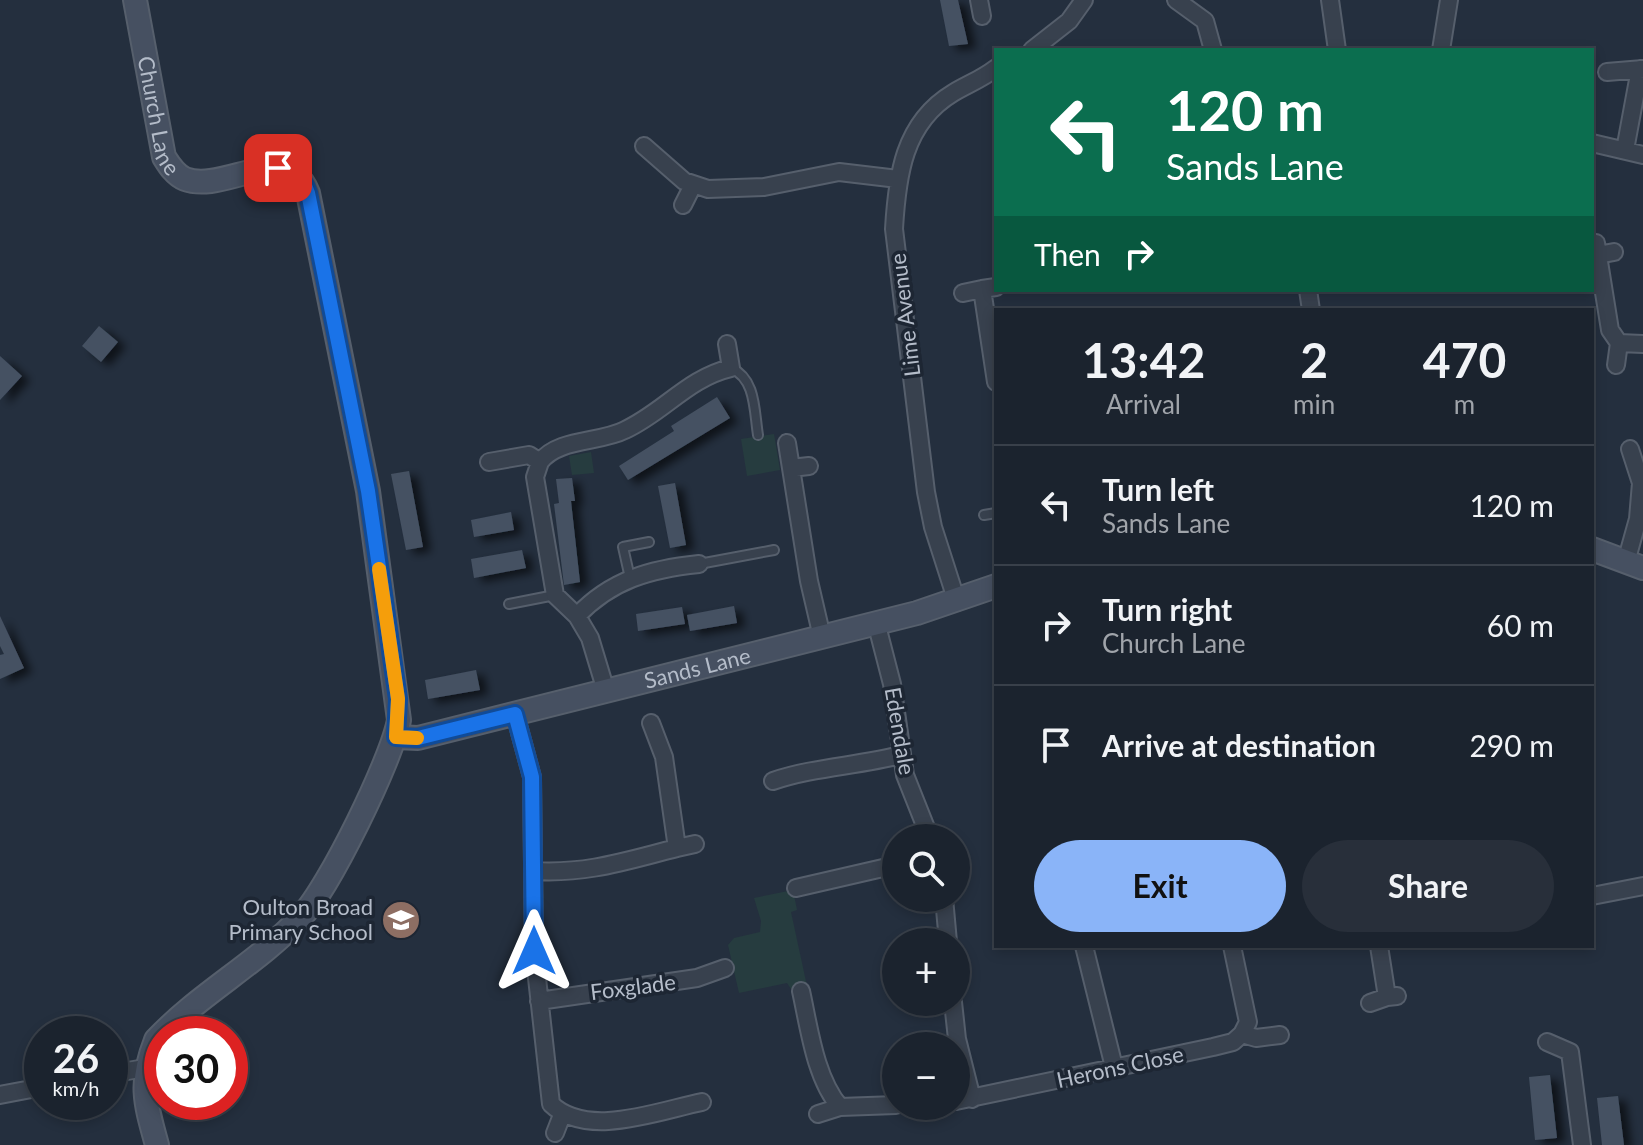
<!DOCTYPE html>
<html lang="en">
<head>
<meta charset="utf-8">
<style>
	body { margin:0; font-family:Lato,sans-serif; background:#282f3a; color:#f1f3f6; height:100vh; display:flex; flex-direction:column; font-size:30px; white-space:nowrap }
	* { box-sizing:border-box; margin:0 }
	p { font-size:26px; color:#a0a4aa }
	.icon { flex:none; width:44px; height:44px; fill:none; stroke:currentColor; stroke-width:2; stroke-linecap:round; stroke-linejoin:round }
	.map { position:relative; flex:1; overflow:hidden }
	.drawer { position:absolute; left:994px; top:308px; width:600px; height:640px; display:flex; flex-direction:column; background:#1b232e; border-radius:0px; box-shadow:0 4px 12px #0003,0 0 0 2px #39404a }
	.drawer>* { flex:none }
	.banner { position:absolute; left:994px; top:48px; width:600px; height:244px; border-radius:0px; box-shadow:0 4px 12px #0003,0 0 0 2px #39404a; background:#0b6e4f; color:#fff; overflow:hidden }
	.controls { position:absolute; left:882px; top:824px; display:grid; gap:16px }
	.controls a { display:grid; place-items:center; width:88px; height:88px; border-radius:50%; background:#1b232e; box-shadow:0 4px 12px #0003,0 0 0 2px #39404a; font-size:40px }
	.speed { position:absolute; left:24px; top:1016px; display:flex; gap:16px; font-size:40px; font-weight:700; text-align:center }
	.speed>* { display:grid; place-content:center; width:104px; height:104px; border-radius:50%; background:#1b232e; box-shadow:0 4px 12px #0003,0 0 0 2px #39404a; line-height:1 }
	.speed small { font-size:20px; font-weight:400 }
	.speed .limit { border:12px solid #d22; background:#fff; color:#111 }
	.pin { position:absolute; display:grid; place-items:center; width:68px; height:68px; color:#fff; margin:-34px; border-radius:16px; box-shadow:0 4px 12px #0006 }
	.me { position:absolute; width:88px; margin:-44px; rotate:0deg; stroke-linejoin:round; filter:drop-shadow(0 0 6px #0008) }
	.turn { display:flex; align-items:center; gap:28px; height:168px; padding:0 40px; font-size:36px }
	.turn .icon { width:104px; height:104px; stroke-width:2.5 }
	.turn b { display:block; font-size:56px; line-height:68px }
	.then { display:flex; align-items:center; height:76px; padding:0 40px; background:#0003; gap:16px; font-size:30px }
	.eta { display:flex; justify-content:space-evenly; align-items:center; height:136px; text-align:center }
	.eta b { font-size:48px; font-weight:700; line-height:56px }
	.button { display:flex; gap:16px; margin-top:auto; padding:16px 40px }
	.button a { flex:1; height:92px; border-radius:48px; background:#8ab4f8; color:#111; font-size:32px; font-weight:700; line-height:92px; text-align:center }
	.button a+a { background:#282f3a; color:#f1f3f6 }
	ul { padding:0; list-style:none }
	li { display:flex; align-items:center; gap:24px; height:120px; padding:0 40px; border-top:2px solid #39404a }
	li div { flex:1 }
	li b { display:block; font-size:30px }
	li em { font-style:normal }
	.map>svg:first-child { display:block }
	.green { fill:#263c3f }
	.building { fill:#455162; filter:url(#shadow) }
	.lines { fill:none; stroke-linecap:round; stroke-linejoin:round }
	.lane-casing { stroke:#565f6c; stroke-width:12 }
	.street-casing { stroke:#565f6c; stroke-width:20 }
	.secondary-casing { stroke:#565f6c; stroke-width:26 }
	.lane { stroke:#38414e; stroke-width:8 }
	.street { stroke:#38414e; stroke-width:16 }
	.secondary { stroke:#465061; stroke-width:22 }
	.route-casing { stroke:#114b97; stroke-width:20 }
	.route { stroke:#1a73e8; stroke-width:14 }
	.slow { stroke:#f59e0b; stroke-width:14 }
	.labels { text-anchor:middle; stroke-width:7; stroke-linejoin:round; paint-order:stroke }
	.street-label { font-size:22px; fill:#b4bcc9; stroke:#1d2633 }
	.poi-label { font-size:22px; fill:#b4bcc9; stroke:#1d2633; text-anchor:end }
</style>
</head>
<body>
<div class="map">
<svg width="1643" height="1145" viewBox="0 0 1643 1145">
	<defs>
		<filter id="shadow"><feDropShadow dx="8" dy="4.5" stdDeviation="4" flood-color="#0009"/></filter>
	</defs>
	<rect width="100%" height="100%" fill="#242f3e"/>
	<path class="green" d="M 774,434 L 780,470 L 747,476 L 741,439 Z
		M 591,452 L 594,473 L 572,475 L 569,456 Z
		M 793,890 L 797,910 L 791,912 L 807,986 L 791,989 L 787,983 L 739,993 L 728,945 L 734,938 L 760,932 L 761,921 L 754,898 Z"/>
	<path class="building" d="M 940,0 L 958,0 L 968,44 L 949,46 Z
		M 99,326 L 118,342 L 101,362 L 82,346 Z
		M 0,356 L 22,376 L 0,400 Z
		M 717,397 L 730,418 L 628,480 L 619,466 L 674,431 L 671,426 Z
		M 409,471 L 423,547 L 406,550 L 391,474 Z
		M 572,478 L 575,501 L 571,501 L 580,582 L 564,585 L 554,504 L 559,503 L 556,479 Z
		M 675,483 L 686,545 L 670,548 L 658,486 Z
		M 511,512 L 514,530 L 474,537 L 471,520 Z
		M 522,550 L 526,568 L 474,578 L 471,559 Z
		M 734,606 L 737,623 L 690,631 L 687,615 Z
		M 682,607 L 685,624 L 638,631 L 636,614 Z
		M 0,616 L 24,668 L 0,679 L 0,655 L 4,654 L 0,646 Z
		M 476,670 L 480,690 L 428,699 L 425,680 Z
		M 1550,1075 L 1557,1138 L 1535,1140 L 1529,1077 Z
		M 1618,1096 L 1624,1145 L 1602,1145 L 1597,1098 Z"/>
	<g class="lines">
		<g class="lane-casing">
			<path id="lane" d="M 731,368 C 756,379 754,410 758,435
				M 984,515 L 996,513
				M 699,564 L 774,550
				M 630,578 L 623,547 L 649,542
				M 509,604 L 555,595"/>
		</g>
		<g class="street-casing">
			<path id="street" d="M 979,0 L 982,16
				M 1176,0 L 1205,21 L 1213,50
				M 1330,0 L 1337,50
				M 1032,50 L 1069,21 L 1084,0
				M 1441,50 L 1449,0
				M 1607,72 L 1643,69
				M 1592,143 L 1643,155
				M 644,146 L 684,181 L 708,189 L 764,187 L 839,172 L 898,179
				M 1625,150 L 1640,69
				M 683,205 L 693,185
				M 1596,243 L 1610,330 L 1619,343 L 1616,365
				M 1598,255 L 1614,252
				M 996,287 L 982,289 L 996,382
				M 1308,290 L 1311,310
				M 963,293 L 982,289
				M 1619,343 L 1643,344
				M 787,443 L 809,581 L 822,637
				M 489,462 L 529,455 L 540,462 C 558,438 600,443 625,430 C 664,412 688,378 731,368 L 727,344
				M 540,462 L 535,477 L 555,595 L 577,616 L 590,638 L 606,691
				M 791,468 L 809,466
				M 1626,562 L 1638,519 L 1641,483 L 1630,449
				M 957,602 L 933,527 L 926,492 L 894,229 C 897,177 903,123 953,93 C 968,84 982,79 996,68
				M 577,616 C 611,580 650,569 699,564
				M 876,622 L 892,684 L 905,775 L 930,838
				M 515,714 L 532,777 L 534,951 L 551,1104 C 587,1139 658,1111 702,1102
				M 773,781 C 814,767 858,766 900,755
				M 677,848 L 695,844
				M 534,871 C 588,874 625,861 677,848 L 664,757 L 651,723
				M 796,888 L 896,865
				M 1592,896 L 1643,886
				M 944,898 L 948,942
				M 1084,946 L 1114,1067
				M 1232,946 L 1248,1022 L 1242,1034
				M 1379,946 L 1387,997 L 1397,996
				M 801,991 C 809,1027 815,1078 840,1107 L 896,1105
				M 539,1001 L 697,978 L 725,968
				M 953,1002 L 957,1039 L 972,1099
				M 1370,1003 L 1387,997
				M 1547,1042 L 1570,1052 L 1582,1145
				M 110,1074 L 145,1068
				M 0,1095 L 42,1087
				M 956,1101 L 1213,1047 L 1233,1042 L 1242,1034 L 1256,1038 L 1280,1035
				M 818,1114 L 840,1107
				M 555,1133 L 562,1115"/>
		</g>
		<g class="secondary-casing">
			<g id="secondary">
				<path id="s1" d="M 135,0 L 164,157 C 169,165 175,175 185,179 C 225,194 286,138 308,193 L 368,491 L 399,720 C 392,759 329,888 301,917 C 258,963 199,994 156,1040 C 139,1083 145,1102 157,1145"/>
				<path d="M 1592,549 L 1643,568"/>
				<path id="s2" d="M 396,737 L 418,738 L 917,613 L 996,586"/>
			</g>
		</g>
		<use href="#lane" class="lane"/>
		<use href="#street" class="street"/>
		<use href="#secondary" class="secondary"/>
	</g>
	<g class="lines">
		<g class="route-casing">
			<path id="route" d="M 278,168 C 295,171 302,176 308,193 L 368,491 L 398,699 L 396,737 L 418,738 L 515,714 L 532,777 L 534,951"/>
		</g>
		<use href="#route" class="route"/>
		<path class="slow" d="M 379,569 L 398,699 L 396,737 L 417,738"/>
	</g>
	<defs>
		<g id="school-disc" transform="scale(2)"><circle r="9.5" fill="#8d6e63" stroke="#1d2633"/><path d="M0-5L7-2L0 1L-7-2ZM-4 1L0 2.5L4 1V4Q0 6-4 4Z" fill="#fff"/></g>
	</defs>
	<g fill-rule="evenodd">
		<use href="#school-disc" x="401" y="920"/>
	</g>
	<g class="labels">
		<g class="street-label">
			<text dy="8" stroke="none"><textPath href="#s1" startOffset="118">Church Lane</textPath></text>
			<text transform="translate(905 315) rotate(-97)" y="8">Lime Avenue</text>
			<text dy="8" stroke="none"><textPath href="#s2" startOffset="310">Sands Lane</textPath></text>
			<text transform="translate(900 731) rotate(80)" y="8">Edendale</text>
			<text transform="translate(633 987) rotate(-7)" y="8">Foxglade</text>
			<text transform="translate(1120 1067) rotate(-12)" y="8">Herons Close</text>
		</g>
		<g class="poi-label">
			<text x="373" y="915">Oulton Broad<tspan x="373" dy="25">Primary School</tspan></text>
		</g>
	</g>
</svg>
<div class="controls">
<a><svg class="icon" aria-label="search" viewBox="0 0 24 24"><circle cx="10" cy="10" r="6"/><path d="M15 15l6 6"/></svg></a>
<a>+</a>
<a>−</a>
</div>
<div class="speed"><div>26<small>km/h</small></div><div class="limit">30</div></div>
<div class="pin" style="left:278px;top:168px;background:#d93025"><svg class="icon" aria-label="arrive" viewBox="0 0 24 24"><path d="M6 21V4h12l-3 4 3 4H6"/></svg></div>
<svg class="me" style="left:534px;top:951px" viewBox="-20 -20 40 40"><path d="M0-17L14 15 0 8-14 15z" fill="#1a73e8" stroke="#fff" stroke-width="4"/></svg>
<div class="banner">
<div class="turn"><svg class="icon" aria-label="left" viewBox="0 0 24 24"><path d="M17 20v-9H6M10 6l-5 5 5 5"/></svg><div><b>120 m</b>Sands Lane</div></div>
<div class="then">Then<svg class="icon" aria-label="right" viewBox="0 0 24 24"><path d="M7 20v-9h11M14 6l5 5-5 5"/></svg></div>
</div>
<section class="drawer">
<div class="eta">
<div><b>13:42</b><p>Arrival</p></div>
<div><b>2</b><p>min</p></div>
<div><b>470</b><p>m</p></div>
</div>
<ul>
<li><svg class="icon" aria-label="left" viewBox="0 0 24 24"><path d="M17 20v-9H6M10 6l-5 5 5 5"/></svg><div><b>Turn left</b><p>Sands Lane</p></div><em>120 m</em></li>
<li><svg class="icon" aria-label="right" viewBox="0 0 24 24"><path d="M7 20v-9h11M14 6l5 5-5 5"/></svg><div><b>Turn right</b><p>Church Lane</p></div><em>60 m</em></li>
<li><svg class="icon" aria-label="arrive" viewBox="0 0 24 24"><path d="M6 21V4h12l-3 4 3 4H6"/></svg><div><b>Arrive at destination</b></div><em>290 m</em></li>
</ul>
<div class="button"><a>Exit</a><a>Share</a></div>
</section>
</div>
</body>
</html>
